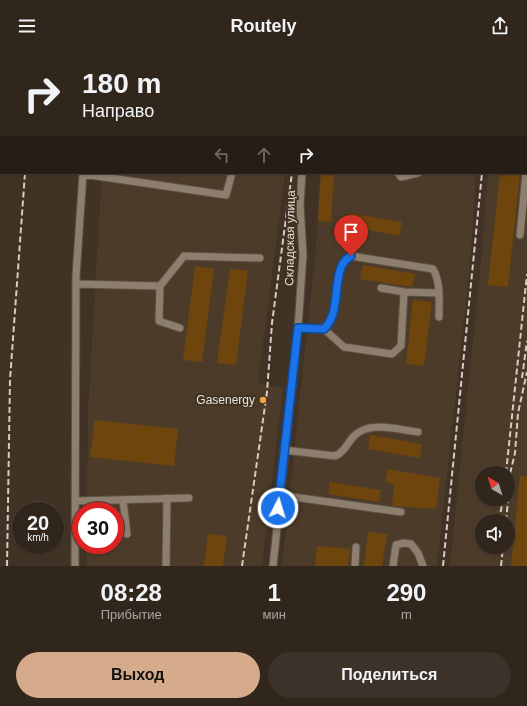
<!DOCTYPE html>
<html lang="ru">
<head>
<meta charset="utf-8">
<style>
	body { margin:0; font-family:Arial,sans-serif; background:#3c3229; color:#f1f3f6; height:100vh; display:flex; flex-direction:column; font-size:15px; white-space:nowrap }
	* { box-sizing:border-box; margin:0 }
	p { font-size:13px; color:#a8a5a3 }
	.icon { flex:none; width:22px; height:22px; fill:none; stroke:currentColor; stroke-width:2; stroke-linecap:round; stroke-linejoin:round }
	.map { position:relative; height:514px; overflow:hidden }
	.drawer { display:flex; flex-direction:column; background:#30261c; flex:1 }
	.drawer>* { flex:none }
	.banner { position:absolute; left:0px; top:0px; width:527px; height:122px; box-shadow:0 1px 3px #0004,0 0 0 1px #4b433b; background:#30261c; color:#f1f3f6; overflow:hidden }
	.needle { width:26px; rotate:321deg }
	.controls { position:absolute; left:475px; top:414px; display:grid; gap:8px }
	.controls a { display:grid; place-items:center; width:40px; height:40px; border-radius:50%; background:#30261c; box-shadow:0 1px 3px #0004,0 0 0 1px #4b433b; font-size:20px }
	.speed { position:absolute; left:12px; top:450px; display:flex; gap:8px; font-size:20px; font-weight:700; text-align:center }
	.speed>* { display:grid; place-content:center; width:52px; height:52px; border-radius:50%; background:#30261c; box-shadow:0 1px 3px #0004,0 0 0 1px #4b433b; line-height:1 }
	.speed small { font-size:10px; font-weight:400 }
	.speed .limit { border:6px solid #d22; background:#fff; color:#111 }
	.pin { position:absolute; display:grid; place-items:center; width:34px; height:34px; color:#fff; margin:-41px -17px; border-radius:50% 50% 50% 0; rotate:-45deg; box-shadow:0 0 4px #0007 }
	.pin .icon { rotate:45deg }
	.me { position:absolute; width:44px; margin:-22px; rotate:5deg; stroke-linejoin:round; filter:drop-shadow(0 0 3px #0008) }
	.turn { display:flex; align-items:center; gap:14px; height:84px; padding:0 16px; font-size:18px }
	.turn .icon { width:52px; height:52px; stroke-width:2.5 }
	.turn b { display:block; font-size:28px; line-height:34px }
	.lanes { display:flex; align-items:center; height:38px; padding:0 16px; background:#0003; justify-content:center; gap:20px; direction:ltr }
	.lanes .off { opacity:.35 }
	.eta { display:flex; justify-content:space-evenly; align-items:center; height:68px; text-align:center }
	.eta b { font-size:24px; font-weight:700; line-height:28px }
	.primary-button { display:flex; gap:8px; margin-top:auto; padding:8px 16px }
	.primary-button a { flex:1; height:46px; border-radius:24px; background:#d6ab8b; color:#111; font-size:16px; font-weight:700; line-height:46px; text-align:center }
	.primary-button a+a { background:#3c3229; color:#f1f3f6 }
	header { display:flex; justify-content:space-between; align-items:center; height:52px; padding:0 16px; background:#30261c; font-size:18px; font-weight:700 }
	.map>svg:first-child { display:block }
	.built { fill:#4d3b29; fill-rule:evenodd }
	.building { fill:#6f450e }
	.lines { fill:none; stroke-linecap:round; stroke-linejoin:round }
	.minor-casing { stroke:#5c5146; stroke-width:9 }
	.minor { stroke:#8d7e6e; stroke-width:7 }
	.rail { stroke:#d4cbc1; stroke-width:2; stroke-dasharray:6 3; stroke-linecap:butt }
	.route-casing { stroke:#114b97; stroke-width:10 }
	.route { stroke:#1a73e8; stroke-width:7 }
	.poi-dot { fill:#f3a443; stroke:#403325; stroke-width:1.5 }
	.labels { text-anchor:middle; stroke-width:4; stroke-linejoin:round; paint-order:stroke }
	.street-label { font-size:12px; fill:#e8e0d7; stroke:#403325 }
	.poi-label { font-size:12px; fill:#e8e0d7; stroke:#403325; text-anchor:end }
</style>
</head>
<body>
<header><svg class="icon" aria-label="menu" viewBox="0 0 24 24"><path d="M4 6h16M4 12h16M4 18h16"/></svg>Routely<svg class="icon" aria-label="share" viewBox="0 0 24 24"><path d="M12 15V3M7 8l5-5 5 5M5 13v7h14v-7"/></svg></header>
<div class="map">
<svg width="527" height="514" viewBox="0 0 527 514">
	<rect width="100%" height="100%" fill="#403325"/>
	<path class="built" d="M 110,0 L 305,0 L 305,1 Z
		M 495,0 L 527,0 L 527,514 L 450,514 L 481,210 L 488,121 L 526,121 L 526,1 ZM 482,421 L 508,421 L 508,447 L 482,447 ZM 482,469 L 508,469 L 508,495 L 482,495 Z
		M 102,121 L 285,121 L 258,331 L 283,336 L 262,514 L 87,514 L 87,493 L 115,493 L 115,459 L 87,459 L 88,359 Z
		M 320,121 L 476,121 L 470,212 L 437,514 L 282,514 L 316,195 Z"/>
	<path class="building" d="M 321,121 L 334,121 L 331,170 L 318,169 Z
		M 500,121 L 520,121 L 508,235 L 488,233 Z
		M 350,161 L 402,170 L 399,184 L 347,174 Z
		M 363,213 L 415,222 L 412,235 L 360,227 Z
		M 195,214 L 214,217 L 202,310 L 183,308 Z
		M 230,217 L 248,219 L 236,313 L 217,311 Z
		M 413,248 L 432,250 L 424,314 L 406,312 Z
		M 95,368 L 178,377 L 174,414 L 90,405 Z
		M 370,383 L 422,392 L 420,406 L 368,397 Z
		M 388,417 L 440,426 L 436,457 L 392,454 L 394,432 L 385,430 Z
		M 520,424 L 527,424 L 527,514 L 511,514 Z
		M 330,430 L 381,438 L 379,450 L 328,442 Z
		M 368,480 L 387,482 L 382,514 L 364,514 Z
		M 208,482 L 227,484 L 223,514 L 204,514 Z
		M 317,494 L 350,497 L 348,514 L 315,514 Z"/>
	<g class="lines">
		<g class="minor-casing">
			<path id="minor" d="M 2,0 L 6,1
				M 356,0 L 356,1
				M 91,1 L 91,0
				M 526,9 L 527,4
				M 0,20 L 1,20
				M 526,32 L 527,32
				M 0,51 L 1,43
				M 398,121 L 401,125 L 418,121
				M 83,122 L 226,143 L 232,121
				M 520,183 L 527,110
				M 76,232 L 160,234 L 159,269 L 180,276
				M 160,234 L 184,204 L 260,206
				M 381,236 L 404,240
				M 298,276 L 324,277 C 344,258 329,216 351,204 L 433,217 C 441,230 439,250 439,265
				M 324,277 L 344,295 L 392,302 L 401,294 L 404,240 L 439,241
				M 284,398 L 335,404 C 345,400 347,391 354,384 C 370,368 398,378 418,380
				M 279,443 L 401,460
				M 123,448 L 127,482
				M 75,449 L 189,446
				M 75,514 L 76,224 L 83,121
				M 166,514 L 167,446
				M 273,514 L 298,276 L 303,203 L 300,153 L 302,121
				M 355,514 L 356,495
				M 393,514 L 396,493 L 404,491 L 411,492 L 418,501 L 423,514"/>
		</g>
		<use href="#minor" class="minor"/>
		<path class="rail" d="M 39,1 L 39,0
			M 316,1 L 316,0
			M 489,1 L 489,0
			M 522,326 L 527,289
			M 506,421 L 527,222
			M 508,430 L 515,401 L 518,361 L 527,320
			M 508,445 L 510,425
			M 499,469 L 503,447
			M 506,469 L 508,449
			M 7,514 L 10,328 L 25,121
			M 242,514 L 267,340 L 272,271 L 292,121
			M 443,514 L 482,121
			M 501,514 L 503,495"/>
	</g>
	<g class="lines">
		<g class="route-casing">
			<path id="route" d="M 278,456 L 298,276 L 324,277 C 344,258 329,215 351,204"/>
		</g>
		<use href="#route" class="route"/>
	</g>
	<circle class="poi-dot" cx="263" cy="348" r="4"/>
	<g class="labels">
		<g class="street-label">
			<text transform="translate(290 186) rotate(-89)" y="4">Складская улица</text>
		</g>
		<g class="poi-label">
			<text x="255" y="352">Gasenergy</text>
		</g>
	</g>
</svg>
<div class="controls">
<a><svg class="needle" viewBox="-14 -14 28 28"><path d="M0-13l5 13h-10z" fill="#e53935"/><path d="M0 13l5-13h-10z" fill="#a8a5a3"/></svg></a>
<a><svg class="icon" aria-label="sound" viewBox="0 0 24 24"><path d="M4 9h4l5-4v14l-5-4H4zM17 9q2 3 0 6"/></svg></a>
</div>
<div class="speed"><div>20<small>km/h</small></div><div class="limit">30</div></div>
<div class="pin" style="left:351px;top:204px;background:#d93025"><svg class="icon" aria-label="arrive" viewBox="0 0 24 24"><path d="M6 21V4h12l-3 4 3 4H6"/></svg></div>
<svg class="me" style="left:278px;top:456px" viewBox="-20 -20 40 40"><circle r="17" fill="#1a73e8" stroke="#fff" stroke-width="3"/><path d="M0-11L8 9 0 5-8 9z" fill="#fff"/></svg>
<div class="banner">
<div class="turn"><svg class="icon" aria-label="right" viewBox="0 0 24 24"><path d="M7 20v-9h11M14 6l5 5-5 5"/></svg><div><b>180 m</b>Направо</div></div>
<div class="lanes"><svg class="icon off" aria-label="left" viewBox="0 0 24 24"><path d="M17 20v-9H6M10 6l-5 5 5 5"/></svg><svg class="icon off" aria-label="ahead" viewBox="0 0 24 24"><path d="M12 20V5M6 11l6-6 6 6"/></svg><svg class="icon" aria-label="right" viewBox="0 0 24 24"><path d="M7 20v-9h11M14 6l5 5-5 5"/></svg></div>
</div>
</div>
<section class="drawer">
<div class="eta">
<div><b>08:28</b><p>Прибытие</p></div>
<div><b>1</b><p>мин</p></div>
<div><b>290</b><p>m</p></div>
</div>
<div class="primary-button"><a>Выход</a><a>Поделиться</a></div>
</section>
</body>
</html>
